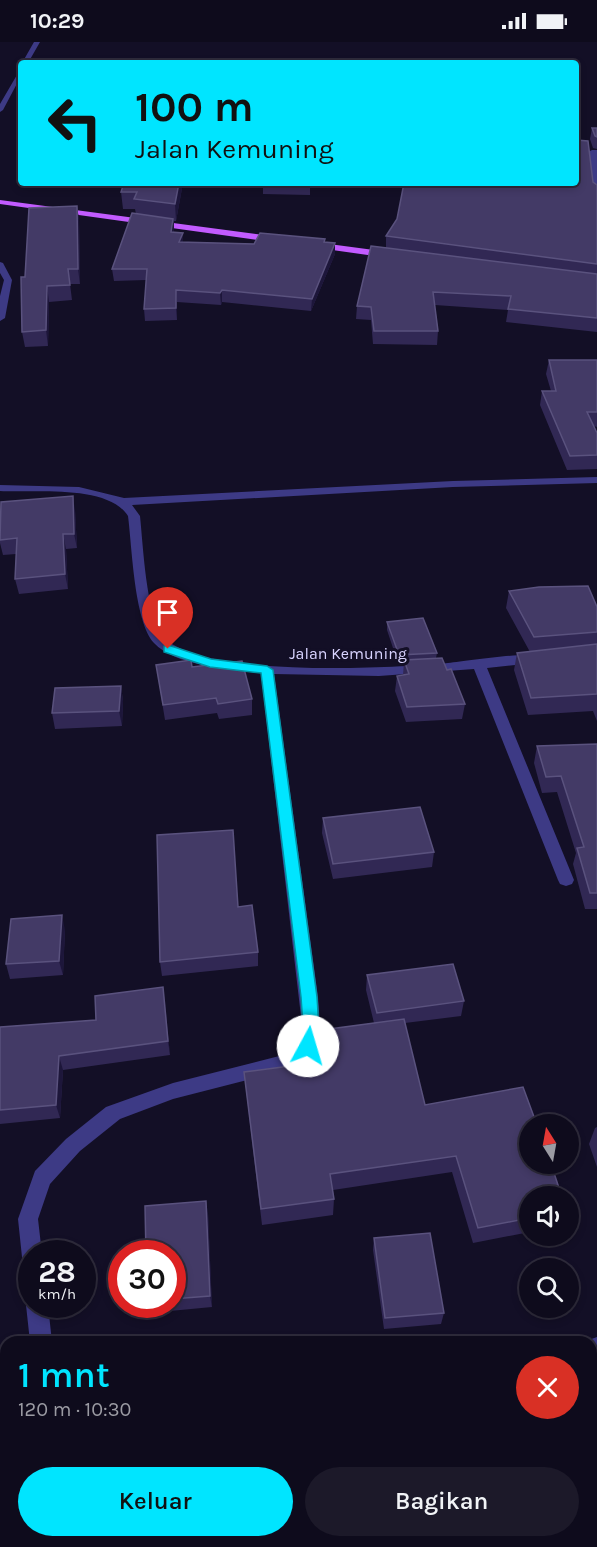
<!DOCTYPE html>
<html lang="id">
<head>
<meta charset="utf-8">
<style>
	body { margin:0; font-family:Karla,sans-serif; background:#1c1929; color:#f1f3f6; height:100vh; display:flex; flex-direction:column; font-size:22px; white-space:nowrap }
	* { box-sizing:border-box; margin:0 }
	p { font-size:20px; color:#9b9ba3 }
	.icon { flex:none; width:33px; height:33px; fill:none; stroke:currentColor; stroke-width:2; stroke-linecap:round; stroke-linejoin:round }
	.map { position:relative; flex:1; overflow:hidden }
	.panel { position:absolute; left:0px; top:1294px; width:597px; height:212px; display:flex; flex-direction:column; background:#0e0b1c; border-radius:18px 18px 0 0; box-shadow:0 3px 9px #0003,0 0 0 2px #2e2b3b }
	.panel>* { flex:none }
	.banner { position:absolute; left:18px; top:18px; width:561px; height:126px; border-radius:6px; box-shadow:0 3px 9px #0003,0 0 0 2px #2e2b3b; background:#00e5ff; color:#111; overflow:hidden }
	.needle { width:39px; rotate:349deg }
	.fabs { position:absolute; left:519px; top:1072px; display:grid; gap:12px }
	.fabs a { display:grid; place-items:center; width:60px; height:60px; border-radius:50%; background:#0e0b1c; box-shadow:0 3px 9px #0003,0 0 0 2px #2e2b3b; font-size:30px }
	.speed { position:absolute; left:18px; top:1198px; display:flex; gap:12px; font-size:30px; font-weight:700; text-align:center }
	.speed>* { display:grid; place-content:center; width:78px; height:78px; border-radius:50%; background:#0e0b1c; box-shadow:0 3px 9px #0003,0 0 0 2px #2e2b3b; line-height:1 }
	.speed small { font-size:15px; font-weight:400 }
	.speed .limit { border:9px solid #d22; background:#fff; color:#111 }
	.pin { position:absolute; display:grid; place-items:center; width:51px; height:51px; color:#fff; margin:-62px -26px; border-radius:50% 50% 50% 0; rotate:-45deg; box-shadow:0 0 6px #0007 }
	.pin .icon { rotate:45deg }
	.me { position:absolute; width:66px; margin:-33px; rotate:6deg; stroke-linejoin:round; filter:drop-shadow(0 0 4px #0008) }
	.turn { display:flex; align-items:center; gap:21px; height:126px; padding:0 18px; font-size:27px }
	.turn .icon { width:78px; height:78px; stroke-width:2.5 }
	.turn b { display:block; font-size:42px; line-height:51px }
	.round { display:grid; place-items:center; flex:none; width:63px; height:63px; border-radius:32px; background:#1c1929 }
	.head { display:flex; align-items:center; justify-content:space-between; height:102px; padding:0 18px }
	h1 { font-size:36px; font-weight:600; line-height:45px; color:#00e5ff }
	.cta { display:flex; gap:12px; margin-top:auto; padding:12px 18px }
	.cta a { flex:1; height:69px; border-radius:36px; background:#00e5ff; color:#111; font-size:24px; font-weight:600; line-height:69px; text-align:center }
	.cta a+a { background:#1c1929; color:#f1f3f6 }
	.status { display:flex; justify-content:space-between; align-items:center; height:42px; padding:0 30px; background:#0e0b1c; direction:ltr }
	.status svg { height:16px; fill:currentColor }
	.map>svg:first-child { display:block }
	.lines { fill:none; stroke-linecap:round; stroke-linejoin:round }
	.minor { fill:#3d3a85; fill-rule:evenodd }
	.major { fill:#c25bff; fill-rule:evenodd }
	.wall { fill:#312854 }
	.shaded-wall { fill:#1d163a }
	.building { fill:#433a66; stroke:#5a527e; stroke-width:1.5 }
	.route { fill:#00e5ff; stroke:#0095a6; stroke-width:1.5 }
	.labels { text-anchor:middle; stroke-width:6; stroke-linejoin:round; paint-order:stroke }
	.street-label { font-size:16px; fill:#d9d4ff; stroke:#130f26 }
</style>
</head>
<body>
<div class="status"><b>10:29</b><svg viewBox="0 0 49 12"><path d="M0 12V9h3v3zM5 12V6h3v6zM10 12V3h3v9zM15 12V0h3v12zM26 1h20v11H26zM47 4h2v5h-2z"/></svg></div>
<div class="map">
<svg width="597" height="1505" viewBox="0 0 597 1505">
	<rect width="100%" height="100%" fill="#130f26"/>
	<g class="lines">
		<path class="minor" d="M 34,0 L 40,0 L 28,21 L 22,21 Z
			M 21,26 L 21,34 L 3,68 L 0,70 L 0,62 Z
			M 592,108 L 597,108 L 597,154 L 593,152 L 588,110 Z
			M 0,220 L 3,221 L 12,238 L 5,276 L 0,279 L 0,254 L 4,238 L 0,231 Z
			M 597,435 L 597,441 L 453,445 L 132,463 L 140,474 C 143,502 146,573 163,594 C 198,637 394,626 448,621 C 468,619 523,610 539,614 L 541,617 L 539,620 L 534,621 L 487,626 L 574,838 L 572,842 L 566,844 L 560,842 L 558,838 L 474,627 L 379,634 L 274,632 L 318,955 L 320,983 L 317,1004 L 298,1025 L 173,1057 L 120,1077 L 80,1109 L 50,1142 L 38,1177 L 42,1212 L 32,1212 L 32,1225 L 25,1222 L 22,1215 L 18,1177 L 35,1129 L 66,1097 L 106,1065 L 173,1041 L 287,1012 L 300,1000 L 302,983 L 261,631 C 231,628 176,624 154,601 C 134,579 132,504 128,474 C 108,442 34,451 0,449 L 0,443 L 79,445 L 124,456 L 453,439 Z
			M 32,1255 L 32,1263 L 48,1263 L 52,1300 L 30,1300 L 26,1263 Z
			M 597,1295 L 597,1317 L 591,1318 L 591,1300 L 583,1300 Z
			M 0,1378 L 6,1378 L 6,1400 L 0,1400 Z
			M 35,1500 L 59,1500 L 59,1505 L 35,1505 Z"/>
		<path class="major" d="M 0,158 L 279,195 L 283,198 L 279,201 L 0,162 Z
			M 314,200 L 389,210 L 393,213 L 389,216 L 311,205 L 310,203 Z"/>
	</g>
	<path class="wall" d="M 592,86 L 597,86 L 597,107 L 593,106 L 590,97 Z
		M 593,140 L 597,143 L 597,290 L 506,280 L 508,268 L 435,263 L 438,289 L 437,303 L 373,302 L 371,278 L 356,277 L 357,264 L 386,205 L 386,194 Z
		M 183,141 L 176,179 L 174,179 L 174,190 L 183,191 L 183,200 L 254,202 L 325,197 L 325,200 L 335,212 L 311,269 L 222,260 L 221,263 L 177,260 L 177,278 L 145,279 L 144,267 L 146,238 L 114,239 L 112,227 L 136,172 L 135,167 L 123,167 L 121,150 Z
		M 263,141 L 310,141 L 310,153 L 263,152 Z
		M 77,164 L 79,178 L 80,242 L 70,242 L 72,258 L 49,260 L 48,304 L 25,305 L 22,290 L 25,235 Z
		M 549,318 L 597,318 L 597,385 L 594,384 L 597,391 L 597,427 L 567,428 L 540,363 L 542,349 L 551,349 L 546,332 Z
		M 75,468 L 77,506 L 66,507 L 68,547 L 19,552 L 15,537 L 16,512 L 3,513 L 0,501 L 0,483 Z
		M 509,549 L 597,565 L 597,679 L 593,669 L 528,673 L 514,628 L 517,611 L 530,610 L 506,566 Z
		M 387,580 L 437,611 L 436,616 L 447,628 L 465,662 L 462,677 L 406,680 L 395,649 L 397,634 L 403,633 L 404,620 L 398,621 L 387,588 Z
		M 156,623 L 192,625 L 252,657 L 252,673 L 219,677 L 217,671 L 165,678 Z
		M 121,644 L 123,659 L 122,684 L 55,687 L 52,671 Z
		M 597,702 L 597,867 L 585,867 L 573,822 L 576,811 L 557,750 L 542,751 L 534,721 L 537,704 Z
		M 323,776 L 434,810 L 432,825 L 333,837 L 322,791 Z
		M 238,865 L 258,910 L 258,924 L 162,934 L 160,920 Z
		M 65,888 L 63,933 L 10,937 L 6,922 Z
		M 367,933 L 464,959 L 461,974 L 405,981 L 425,1063 L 530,1155 L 530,1190 L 473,1201 L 452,1130 L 333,1148 L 334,1157 L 333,1173 L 262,1183 L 246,1048 L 244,1030 L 324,1020 L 322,1006 L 322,988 L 374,981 L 366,948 Z
		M 163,945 L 170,1013 L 63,1028 L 60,1076 L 0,1082 L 0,985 L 96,978 Z
		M 597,1085 L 597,1125 L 589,1102 L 595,1086 Z
		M 208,1171 L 212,1265 L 149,1271 L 146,1263 L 172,1263 L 172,1212 Z
		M 374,1196 L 444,1271 L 441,1282 L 384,1287 L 373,1208 Z"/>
	<path class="shaded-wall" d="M 179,141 L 183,141 L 176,179 L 175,162 Z
		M 77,164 L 79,178 L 80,242 L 78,227 Z
		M 173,177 L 174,188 L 172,202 L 171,190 Z
		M 183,191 L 183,202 L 179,200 Z
		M 335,201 L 335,212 L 311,269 L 312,257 Z
		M 47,244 L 49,260 L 48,304 L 46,288 Z
		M 176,248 L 177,260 L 177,278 L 176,266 Z
		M 222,248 L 222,260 L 221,263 L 220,251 Z
		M 73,454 L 75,468 L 77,506 L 74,492 Z
		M 63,492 L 66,507 L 68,547 L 65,532 Z
		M 121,644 L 123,659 L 122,684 L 119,669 Z
		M 62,873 L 65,888 L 63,933 L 59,919 Z
		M 163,945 L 165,959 L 170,1013 L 168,999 Z
		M 59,1014 L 63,1028 L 60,1076 L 56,1063 Z
		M 206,1159 L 208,1171 L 212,1265 L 210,1254 Z"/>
	<path class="building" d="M 592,86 L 597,86 L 597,95 L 595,94 Z
		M 576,98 L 588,99 L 593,140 L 597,143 L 597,222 L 386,194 L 397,177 L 404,141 L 576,141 Z
		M 124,141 L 179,141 L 175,162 L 134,157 L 137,150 L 121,150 Z
		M 77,164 L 78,227 L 68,227 L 70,243 L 47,244 L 46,288 L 22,290 L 21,235 L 25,235 L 29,166 Z
		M 132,171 L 173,177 L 171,190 L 183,191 L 179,200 L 254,202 L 260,191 L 325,197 L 324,200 L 335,201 L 312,257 L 222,248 L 220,251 L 176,248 L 176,266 L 144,267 L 147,227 L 112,227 Z
		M 371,204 L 597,232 L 597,276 L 508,267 L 511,254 L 433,250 L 438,289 L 374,289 L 371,265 L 357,264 Z
		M 549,318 L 597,318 L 597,370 L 587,370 L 597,391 L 597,413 L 570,414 L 542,349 L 556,349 Z
		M 73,454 L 74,492 L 63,492 L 65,532 L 15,537 L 17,496 L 0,498 L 1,460 Z
		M 588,544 L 597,565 L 597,590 L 534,595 L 509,549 L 539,545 Z
		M 423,576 L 437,611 L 399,613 L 387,580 Z
		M 597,602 L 597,652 L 531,656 L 517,611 Z
		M 442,616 L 447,628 L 451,627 L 465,662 L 407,665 L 397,634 L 409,632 L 404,618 Z
		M 191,618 L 192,625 L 242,619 L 252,657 L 218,662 L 216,656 L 163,663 L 156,623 Z
		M 121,644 L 119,669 L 52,671 L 55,646 Z
		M 597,702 L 597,851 L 590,851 L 577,806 L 584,805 L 561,734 L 546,735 L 537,704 Z
		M 420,765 L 434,810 L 333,822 L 323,776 Z
		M 233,788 L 238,865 L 252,863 L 258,910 L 160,920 L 157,793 Z
		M 62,873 L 59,919 L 6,922 L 11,877 Z
		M 453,922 L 464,959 L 377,971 L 367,933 Z
		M 163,945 L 168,999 L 59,1014 L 56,1063 L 0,1068 L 0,985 L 96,978 L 95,954 Z
		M 404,977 L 425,1063 L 523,1045 L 537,1083 L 530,1083 L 530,1122 L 551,1122 L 562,1155 L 530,1155 L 530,1176 L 478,1186 L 456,1114 L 330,1132 L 334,1157 L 261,1167 L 244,1030 L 328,1019 L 322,988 Z
		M 206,1159 L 210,1254 L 172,1257 L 172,1212 L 146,1212 L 145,1164 Z
		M 430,1191 L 444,1271 L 385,1276 L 374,1196 Z
		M 173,1500 L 248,1500 L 248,1505 L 174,1505 Z"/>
	<path class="route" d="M 168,603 L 211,617 L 267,624 L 273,628 L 317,955 C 318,973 321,993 313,1009 L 308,1011 L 302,1009 L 299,1004 L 303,983 L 301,955 L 261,631 L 210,625 L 164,610 L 164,604 Z"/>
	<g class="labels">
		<g class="street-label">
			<text x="348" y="617">Jalan Kemuning</text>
		</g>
	</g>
</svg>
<div class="fabs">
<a><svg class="needle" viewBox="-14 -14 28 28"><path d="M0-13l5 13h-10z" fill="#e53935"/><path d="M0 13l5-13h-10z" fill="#9b9ba3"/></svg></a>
<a><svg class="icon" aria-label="sound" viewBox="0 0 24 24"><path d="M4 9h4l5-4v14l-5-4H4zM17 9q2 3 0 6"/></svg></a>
<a><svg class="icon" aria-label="search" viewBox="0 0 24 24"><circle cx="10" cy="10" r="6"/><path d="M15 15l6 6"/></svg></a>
</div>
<div class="speed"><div>28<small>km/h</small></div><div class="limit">30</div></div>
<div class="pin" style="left:168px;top:607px;background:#d93025"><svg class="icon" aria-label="arrive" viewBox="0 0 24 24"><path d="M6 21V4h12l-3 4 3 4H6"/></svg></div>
<svg class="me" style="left:308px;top:1004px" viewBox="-20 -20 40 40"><circle r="19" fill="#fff"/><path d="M0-13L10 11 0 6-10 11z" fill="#00e5ff"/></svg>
<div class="banner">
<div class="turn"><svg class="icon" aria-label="left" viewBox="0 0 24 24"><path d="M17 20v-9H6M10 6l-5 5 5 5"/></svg><div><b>100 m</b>Jalan Kemuning</div></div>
</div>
<section class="panel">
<div class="head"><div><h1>1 mnt</h1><p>120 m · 10:30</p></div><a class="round" style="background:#d93025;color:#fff"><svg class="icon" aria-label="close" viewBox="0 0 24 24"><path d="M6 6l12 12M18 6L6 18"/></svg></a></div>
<div class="cta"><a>Keluar</a><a>Bagikan</a></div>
</section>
</div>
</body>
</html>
